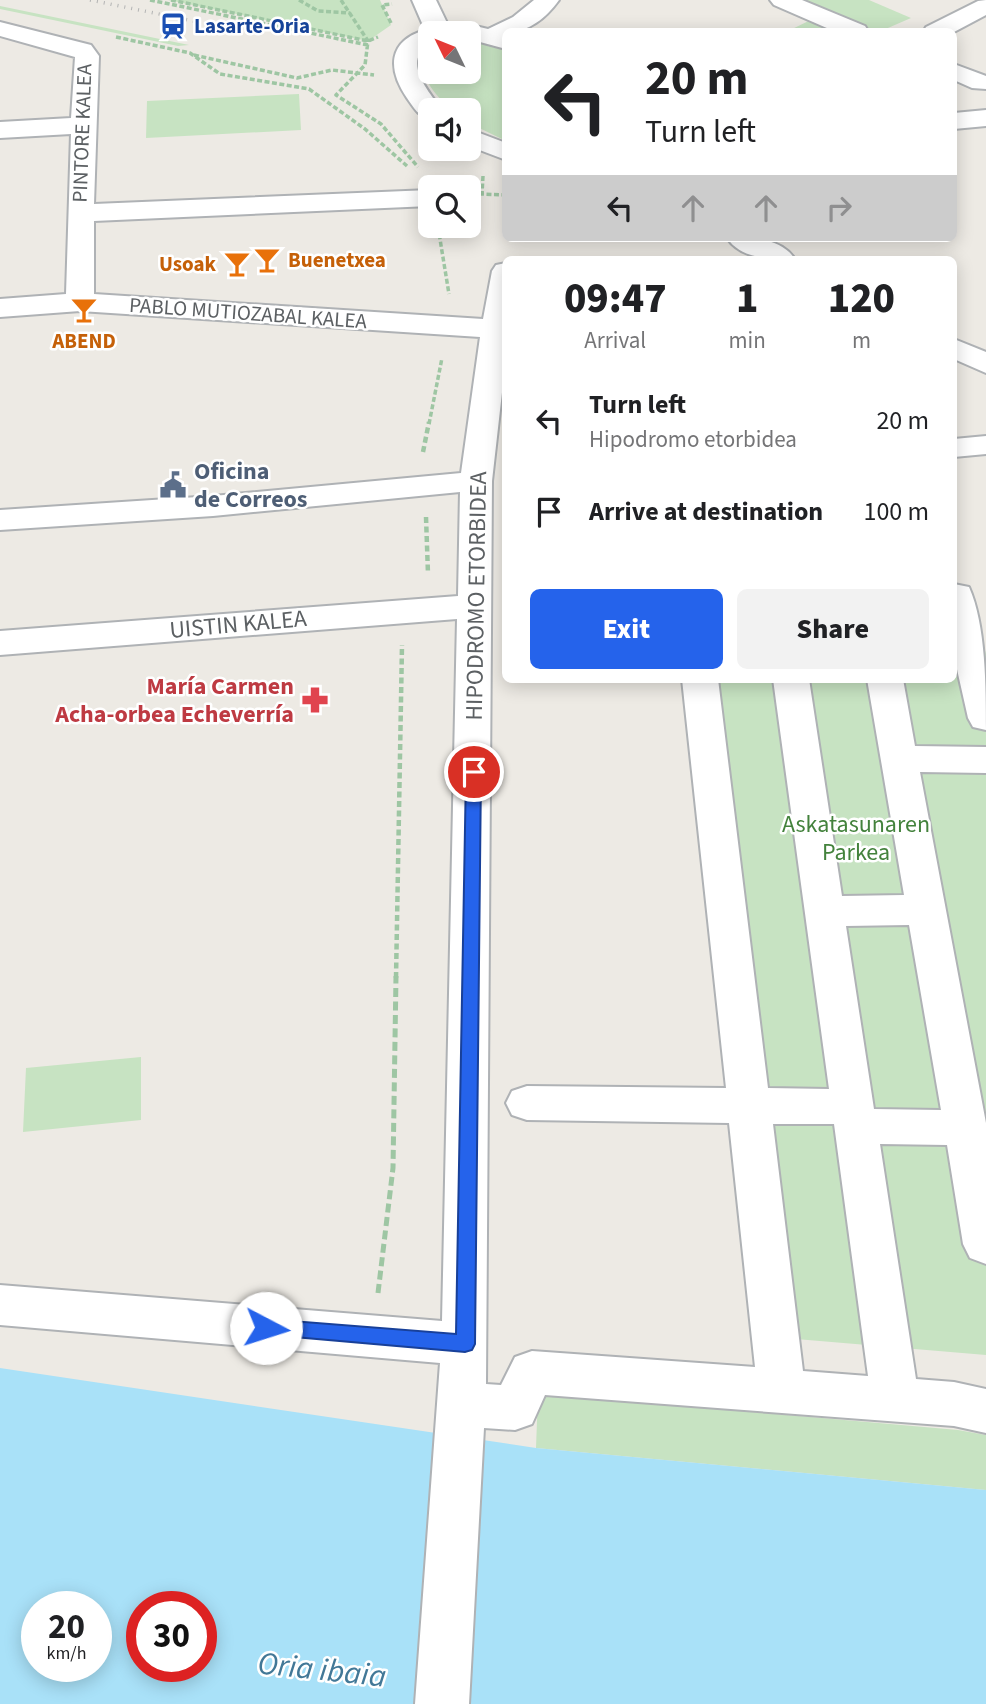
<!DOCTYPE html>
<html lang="en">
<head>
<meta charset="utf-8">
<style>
	body { margin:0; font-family:"Source Sans 3",sans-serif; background:#f2f2f2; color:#202124; height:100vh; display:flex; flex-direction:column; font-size:26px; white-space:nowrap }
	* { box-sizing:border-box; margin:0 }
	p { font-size:23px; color:#757577 }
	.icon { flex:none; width:38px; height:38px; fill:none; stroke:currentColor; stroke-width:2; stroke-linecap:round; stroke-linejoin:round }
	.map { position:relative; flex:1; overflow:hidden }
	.side { position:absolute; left:502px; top:256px; width:455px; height:427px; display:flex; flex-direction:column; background:#fff; border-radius:10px; box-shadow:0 4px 18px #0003 }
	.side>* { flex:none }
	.guide { position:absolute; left:502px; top:28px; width:455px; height:214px; border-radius:10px; box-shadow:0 4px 18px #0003; background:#fff; color:#202124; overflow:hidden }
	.needle { width:46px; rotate:313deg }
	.buttons { position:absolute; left:418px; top:21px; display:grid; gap:14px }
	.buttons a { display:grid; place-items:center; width:63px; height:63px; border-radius:10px; background:#fff; box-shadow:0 4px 18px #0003; font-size:35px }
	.speed { position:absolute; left:21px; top:1591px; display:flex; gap:14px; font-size:35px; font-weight:700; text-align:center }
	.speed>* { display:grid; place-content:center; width:91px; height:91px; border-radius:50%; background:#fff; box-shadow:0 4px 18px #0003; line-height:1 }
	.speed small { font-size:18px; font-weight:400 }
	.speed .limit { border:10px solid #d22; background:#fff; color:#111 }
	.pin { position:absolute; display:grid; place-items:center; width:60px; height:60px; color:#fff; margin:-30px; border:4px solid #fff; border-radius:50%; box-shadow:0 2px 7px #0007 }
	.me { position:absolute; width:77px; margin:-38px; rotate:95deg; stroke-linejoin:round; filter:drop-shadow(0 0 5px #0008) }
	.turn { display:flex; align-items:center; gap:24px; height:147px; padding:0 28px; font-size:32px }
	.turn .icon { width:91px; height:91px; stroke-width:2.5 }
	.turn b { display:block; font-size:49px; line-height:60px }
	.lanes { display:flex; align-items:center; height:66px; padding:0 28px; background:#0003; justify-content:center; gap:35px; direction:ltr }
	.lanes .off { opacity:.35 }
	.eta { display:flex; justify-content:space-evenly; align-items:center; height:119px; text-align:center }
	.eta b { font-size:42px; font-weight:800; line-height:49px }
	.cta { display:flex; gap:14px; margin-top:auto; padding:14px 28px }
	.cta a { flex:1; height:80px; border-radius:10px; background:#2563eb; color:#fff; font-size:28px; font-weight:800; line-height:80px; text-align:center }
	.cta a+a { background:#f2f2f2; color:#202124 }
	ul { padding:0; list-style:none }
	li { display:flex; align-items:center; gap:21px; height:91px; padding:0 28px }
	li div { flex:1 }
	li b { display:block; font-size:26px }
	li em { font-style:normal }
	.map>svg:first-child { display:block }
	.green { fill:#c7e3c2 }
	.water { fill:#a9e1f8; fill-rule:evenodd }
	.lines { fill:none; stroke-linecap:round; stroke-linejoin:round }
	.minor-casing { stroke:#afb2b5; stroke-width:4 }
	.path-far2 { stroke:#9ec6a3; stroke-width:3.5; stroke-dasharray:5 2.5; stroke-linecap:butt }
	.path-far1 { stroke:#9ec6a3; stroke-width:4.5; stroke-dasharray:6 3.5; stroke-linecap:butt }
	.path { stroke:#9ec6a3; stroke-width:5; stroke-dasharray:9 4.5; stroke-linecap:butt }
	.minor { fill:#fff; fill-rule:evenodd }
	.rail { stroke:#b2b3b3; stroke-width:3.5; stroke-dasharray:1 6; stroke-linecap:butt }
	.route { fill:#2563eb; stroke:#184099; stroke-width:2 }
	.labels { text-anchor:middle; stroke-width:5; stroke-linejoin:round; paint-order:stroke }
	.far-transit-label { font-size:21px; font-weight:bold; fill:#164399; stroke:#fff; text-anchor:start }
	.far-street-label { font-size:21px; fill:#5c6063; stroke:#fff }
	.far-food-label { font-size:21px; font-weight:bold; fill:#c56008; stroke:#fff; text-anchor:start }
	.service-label { font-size:24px; font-weight:bold; fill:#4e5e75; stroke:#fff; text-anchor:start }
	.street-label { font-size:24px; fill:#5c6063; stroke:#fff }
	.health-label { font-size:24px; font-weight:bold; fill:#be3a42; stroke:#fff; text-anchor:end }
	.park-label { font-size:24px; fill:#43823c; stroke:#fff }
	.near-water-label { font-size:32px; font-style:italic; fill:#427897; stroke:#fff }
</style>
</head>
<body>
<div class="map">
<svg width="986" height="1704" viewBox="0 0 986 1704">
	<rect width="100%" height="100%" fill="#edeae4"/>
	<path class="green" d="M 168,0 L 380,0 L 391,25 L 368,41 Z
		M 806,0 L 869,0 L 911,18 L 881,31 L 786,32 L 825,13 Z
		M 0,6 L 189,45 L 178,46 L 0,9 Z
		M 469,39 L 506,50 L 506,141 L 469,123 L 469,110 L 452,110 C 432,93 412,69 430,43 L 430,72 L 469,72 Z
		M 299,94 L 301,130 L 146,138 L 147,101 Z
		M 983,644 L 986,654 L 986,1355 L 784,1338 L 706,679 L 954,679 L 954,645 Z
		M 141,1057 L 141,1120 L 23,1132 L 26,1068 Z
		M 538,1393 L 958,1430 L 986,1435 L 986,1490 L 536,1448 Z"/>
	<path class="water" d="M 0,1368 L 536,1448 L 986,1490 L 986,1704 L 0,1704 ZM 37,1606 L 96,1606 L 96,1666 L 37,1666 ZM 142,1606 L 201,1606 L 201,1666 L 142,1666 Z"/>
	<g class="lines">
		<g class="minor-casing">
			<path id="minor" d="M 412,0 L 436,0 L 448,25 L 471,25 L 488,29 L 513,17 L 534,0 L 559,0 C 545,19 529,32 506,32 L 506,49 L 469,39 L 469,33 L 430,33 L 430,45 C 400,60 430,93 442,110 L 430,110 L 430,119 C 418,116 414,108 407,98 C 387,69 388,41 425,30 Z
				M 770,0 L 802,0 L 865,26 L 868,31 L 836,32 L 774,5 Z
				M 986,0 L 986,15 L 954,32 L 923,32 L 926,27 L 978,1 Z
				M 0,22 L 91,45 L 99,56 L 94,204 L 430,190 L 430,206 L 94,221 L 94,294 L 483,319 L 492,271 L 496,265 L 506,263 L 506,357 L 492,481 L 486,1384 L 501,1385 L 515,1357 L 532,1351 L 755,1367 L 729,1123 L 527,1120 L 512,1115 L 506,1103 L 512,1091 L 527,1086 L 726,1088 L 682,679 L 718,679 L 768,1088 L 829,1089 L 773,679 L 809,679 L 842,896 L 904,895 L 867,679 L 903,679 L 915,746 L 986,747 L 986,773 L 920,772 L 986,1123 L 986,1264 L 970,1258 L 963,1244 L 947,1145 L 880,1144 L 916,1379 L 954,1382 L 986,1389 L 986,1433 L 954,1426 L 545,1395 L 532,1424 L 515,1430 L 484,1428 L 469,1704 L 415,1704 L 440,1363 L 0,1325 L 0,1285 L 442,1321 L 457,619 L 0,655 L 0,631 L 458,596 L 460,492 L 213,516 L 0,530 L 0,510 L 213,496 L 461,473 L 480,337 L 80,311 L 0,317 L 0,299 L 66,294 L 71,134 L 0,138 L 0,122 L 71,118 L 75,57 L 0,36 ZM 909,925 L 941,1110 L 874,1109 L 846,926 ZM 773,1124 L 834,1124 L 868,1376 L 803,1371 Z
				M 954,64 L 986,76 L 986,89 L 972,88 L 954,80 Z
				M 986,110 L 986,126 L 954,129 L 954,113 Z
				M 469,129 L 506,143 L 506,160 L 469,146 Z
				M 727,238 C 751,238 780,237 795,259 C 771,259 742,260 727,238 Z
				M 954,339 L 986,352 L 986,373 L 954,359 Z
				M 986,436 L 986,454 L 954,457 L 954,439 Z
				M 954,584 L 969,587 C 986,625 986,688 986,730 L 973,727 L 968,718 L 954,656 Z"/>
		</g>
		<path class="path-far2" d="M 150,0 L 368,45
			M 171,0 L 368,41 L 378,37
			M 299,0 L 318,11 L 350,13
			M 341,0 L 368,41 L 365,65 L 336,95 L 381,124 L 418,167
			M 391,23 L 382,5 L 392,4
			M 116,37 L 190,53 L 220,74 L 309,89 L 365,129 L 407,166
			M 194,55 L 297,78 L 332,70 L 374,75
			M 483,176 L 482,194 L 506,195
			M 469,193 L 482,194
			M 438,227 L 449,294
			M 429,424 L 442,358"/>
		<path class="path-far1" d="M 423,452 L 429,422
			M 426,517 L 428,574
			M 396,978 L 402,645"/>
		<path class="path" d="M 378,1293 L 393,1168 L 396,976"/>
		<use href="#minor" class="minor"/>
		<path class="rail" d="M 90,0 L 238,30"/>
	</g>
	<path class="route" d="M 474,766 L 481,772 L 475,1344 L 472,1350 L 465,1352 L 260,1334 L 257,1328 L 260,1322 L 266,1319 L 456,1334 L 466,772 Z"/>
	<defs>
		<g id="station-bare" transform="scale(2.1)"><path d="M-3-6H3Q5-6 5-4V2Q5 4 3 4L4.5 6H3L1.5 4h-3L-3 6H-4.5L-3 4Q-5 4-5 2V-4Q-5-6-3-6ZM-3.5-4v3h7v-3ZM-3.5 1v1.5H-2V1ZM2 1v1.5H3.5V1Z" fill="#1a4fb4" stroke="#fff" stroke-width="2.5" paint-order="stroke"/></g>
		<g id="bar-bare" transform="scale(2.1)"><path d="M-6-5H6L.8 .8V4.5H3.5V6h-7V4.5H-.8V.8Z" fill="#e8710a" stroke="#fff" stroke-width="2.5" paint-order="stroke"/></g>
		<g id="civic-bare" transform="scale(2.1)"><path d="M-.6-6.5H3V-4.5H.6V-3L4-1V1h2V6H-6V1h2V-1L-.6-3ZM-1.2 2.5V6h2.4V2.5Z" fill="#5c6f8a" stroke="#fff" stroke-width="2.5" paint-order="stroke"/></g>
		<g id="pharmacy-bare" transform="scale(2.1)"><path d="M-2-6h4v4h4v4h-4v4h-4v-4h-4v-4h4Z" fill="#e0444e" stroke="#fff" stroke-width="2.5" paint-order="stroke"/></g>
	</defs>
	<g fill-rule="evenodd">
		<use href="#station-bare" x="173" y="26"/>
		<use href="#bar-bare" x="267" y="260"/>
		<use href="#bar-bare" x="237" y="264"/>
		<use href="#bar-bare" x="84" y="310"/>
		<use href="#civic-bare" x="173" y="485"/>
		<use href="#pharmacy-bare" x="315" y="700"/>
	</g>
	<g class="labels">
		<g class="far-transit-label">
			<text x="194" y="33">Lasarte-Oria</text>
		</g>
		<g class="far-street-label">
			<text transform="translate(82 133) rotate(-88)" y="7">PINTORE KALEA</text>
			<text transform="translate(248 313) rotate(4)" y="7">PABLO MUTIOZABAL KALEA</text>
		</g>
		<g class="far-food-label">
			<text x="288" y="267">Buenetxea</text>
			<text x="216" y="271" text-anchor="end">Usoak</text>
			<text x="84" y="348" text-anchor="middle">ABEND</text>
		</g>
		<g class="service-label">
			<text x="194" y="479">Oficina<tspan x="194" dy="28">de Correos</tspan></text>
		</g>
		<g class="street-label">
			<text transform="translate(476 596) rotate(-89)" y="8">HIPODROMO ETORBIDEA</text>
			<text transform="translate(238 624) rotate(-5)" y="8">UISTIN KALEA</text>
		</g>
		<g class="health-label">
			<text x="294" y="694">María Carmen<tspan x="294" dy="28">Acha-orbea Echeverría</tspan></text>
		</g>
		<g class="park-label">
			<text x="856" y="832">Askatasunaren<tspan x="856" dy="28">Parkea</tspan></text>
		</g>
		<g class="near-water-label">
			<text transform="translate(322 1669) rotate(6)" y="11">Oria ibaia</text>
		</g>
	</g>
</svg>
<div class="buttons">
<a><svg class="needle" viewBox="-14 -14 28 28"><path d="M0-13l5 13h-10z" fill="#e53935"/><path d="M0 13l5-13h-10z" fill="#757577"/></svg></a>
<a><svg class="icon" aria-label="sound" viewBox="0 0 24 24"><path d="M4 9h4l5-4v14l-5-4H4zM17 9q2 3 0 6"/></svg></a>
<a><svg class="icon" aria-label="search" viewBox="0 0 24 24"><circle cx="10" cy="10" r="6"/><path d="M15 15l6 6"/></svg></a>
</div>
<div class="speed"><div>20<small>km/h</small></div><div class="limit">30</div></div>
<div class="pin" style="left:474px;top:772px;background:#d93025"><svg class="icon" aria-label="arrive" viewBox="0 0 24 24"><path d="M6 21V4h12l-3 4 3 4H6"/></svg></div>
<svg class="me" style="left:266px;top:1328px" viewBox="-20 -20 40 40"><circle r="19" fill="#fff"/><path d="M0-13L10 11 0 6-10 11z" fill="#2563eb"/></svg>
<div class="guide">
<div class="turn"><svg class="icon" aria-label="left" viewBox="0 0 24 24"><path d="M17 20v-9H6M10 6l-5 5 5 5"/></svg><div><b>20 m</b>Turn left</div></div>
<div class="lanes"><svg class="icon" aria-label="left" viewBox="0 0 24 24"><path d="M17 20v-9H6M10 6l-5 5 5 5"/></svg><svg class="icon off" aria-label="ahead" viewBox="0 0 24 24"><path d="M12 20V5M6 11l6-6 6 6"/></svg><svg class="icon off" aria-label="ahead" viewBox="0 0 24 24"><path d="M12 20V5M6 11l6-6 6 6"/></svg><svg class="icon off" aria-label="right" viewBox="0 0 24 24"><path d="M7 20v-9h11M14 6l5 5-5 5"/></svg></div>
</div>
<section class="side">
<div class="eta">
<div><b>09:47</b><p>Arrival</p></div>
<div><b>1</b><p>min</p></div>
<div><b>120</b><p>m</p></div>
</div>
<ul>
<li><svg class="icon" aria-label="left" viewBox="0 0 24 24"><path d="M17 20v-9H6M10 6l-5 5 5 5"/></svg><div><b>Turn left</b><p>Hipodromo etorbidea</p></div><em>20 m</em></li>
<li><svg class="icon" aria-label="arrive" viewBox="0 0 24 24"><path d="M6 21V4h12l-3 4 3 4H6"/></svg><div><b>Arrive at destination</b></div><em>100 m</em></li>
</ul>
<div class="cta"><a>Exit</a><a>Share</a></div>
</section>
</div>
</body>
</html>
